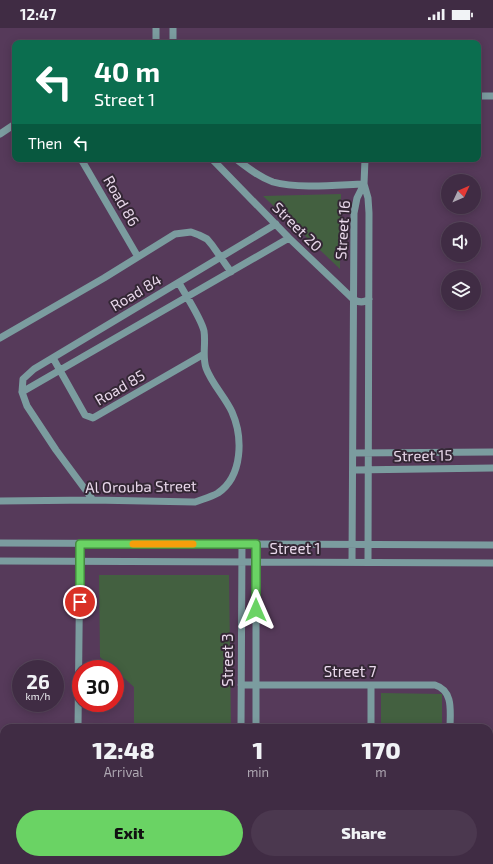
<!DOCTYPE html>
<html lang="en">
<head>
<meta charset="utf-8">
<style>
	body { margin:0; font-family:"Exo 2",sans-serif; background:#4b384f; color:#f1f3f6; height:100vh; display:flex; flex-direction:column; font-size:15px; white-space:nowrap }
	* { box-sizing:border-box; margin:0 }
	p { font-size:13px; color:#aea7b2 }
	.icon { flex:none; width:22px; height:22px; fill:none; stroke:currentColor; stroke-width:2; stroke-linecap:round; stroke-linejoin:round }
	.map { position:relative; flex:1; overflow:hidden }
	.details { position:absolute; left:0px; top:696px; width:493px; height:140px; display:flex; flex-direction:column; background:#402c44; border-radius:12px 12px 0 0; box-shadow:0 2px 10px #0003,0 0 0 1px #59485d }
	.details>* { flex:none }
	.hud { position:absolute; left:12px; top:12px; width:469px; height:122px; border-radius:8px; box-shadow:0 2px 10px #0003,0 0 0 1px #59485d; background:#0b6e4f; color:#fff; overflow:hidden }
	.needle { width:26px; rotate:46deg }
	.buttons { position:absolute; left:441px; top:146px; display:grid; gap:8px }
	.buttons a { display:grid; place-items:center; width:40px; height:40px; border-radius:50%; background:#402c44; box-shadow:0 2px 10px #0003,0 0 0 1px #59485d; font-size:20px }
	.speed { position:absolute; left:12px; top:632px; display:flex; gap:8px; font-size:20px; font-weight:700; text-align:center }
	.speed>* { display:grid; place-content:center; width:52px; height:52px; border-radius:50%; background:#402c44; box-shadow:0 2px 10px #0003,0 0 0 1px #59485d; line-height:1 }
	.speed small { font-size:10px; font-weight:400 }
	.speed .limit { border:6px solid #d22; background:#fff; color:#111 }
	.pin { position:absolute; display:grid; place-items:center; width:34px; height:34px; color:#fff; margin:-17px; border:2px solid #fff; border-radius:50%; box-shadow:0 1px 4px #0007 }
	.me { position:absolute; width:44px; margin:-22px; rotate:0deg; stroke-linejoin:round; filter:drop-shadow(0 0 3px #0008) }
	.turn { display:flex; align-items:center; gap:14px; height:84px; padding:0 16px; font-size:18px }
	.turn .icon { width:52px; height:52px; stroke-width:2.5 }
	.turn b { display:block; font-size:28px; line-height:34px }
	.then { display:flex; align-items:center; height:38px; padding:0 16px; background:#0003; gap:8px; font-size:15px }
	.eta { display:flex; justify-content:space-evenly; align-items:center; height:68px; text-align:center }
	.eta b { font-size:24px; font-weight:800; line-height:28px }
	.cta { display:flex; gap:8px; margin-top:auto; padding:8px 16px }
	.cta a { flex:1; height:46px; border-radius:24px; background:#6ad364; color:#111; font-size:16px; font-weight:800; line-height:46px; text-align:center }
	.cta a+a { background:#4b384f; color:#f1f3f6 }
	.status { display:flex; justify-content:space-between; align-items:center; height:28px; padding:0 20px; background:#402c44; direction:ltr }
	.status svg { height:11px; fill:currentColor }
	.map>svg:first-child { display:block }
	.green { fill:#436040 }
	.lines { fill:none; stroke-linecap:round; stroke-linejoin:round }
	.minor { stroke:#7b9c9f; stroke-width:7 }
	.route-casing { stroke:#458941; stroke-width:10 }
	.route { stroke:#6ad364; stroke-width:7 }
	.slow { stroke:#f59e0b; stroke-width:7 }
	.labels { text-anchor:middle; stroke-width:4; stroke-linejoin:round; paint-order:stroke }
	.street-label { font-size:15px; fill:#e9d8eb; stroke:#342735 }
</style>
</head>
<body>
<div class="status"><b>12:47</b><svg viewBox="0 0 49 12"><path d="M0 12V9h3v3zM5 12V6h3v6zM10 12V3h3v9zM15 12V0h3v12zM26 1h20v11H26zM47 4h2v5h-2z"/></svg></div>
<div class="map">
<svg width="493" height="836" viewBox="0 0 493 836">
	<rect width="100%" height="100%" fill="#563a5a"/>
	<path class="green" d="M 341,166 L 340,241 L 263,168 Z
		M 99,547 L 229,547 L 231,700 L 134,700 L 134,659 L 115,642 L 115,641 L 113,641 L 100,629 Z
		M 381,665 L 442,666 L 442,700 L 381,700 Z
		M 133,832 L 232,832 L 232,836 L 131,836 Z
		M 380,832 L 441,832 L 441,836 L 380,836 Z"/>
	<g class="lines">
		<path class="minor" d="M 156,0 L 156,15
			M 173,0 L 173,15
			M 478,68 L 493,68
			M 0,106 L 15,96
			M 81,131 L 138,229
			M 212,131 L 289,210 L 353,271 C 359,275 364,275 369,271
			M 236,131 C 248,140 259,149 273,154 C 298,161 337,157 364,156
			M 365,131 L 364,156 L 368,170 L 369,185 L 368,534
			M 0,310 L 104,250 L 175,206 L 191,204 L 199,207 L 207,211 L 212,217 L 231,244
			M 53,330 L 85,387 L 93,390 L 204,326
			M 22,364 L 289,210
			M 353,425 L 493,424
			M 353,442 L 493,440
			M 93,472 L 56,422 L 27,378 L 22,364 L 23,351 L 34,341 L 276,196
			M 0,473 L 93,472 L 195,474 C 203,471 211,469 218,465 C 243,448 243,409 232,384 C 225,369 212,356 206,340 C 202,328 206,316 204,303 C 201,290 186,268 179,255
			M 0,515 L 493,517
			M 256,517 L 256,700
			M 0,533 L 493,535
			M 352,534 L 354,185 L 357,170 L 364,156
			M 241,657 L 435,657 C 454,663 450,684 450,700
			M 78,700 L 80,516
			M 241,700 L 242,516
			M 371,700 L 371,657
			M 257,832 L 257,836
			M 371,832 L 372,836
			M 451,832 L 451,836
			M 77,836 L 77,832
			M 240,836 L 240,832"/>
	</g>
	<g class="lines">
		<g class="route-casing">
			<path id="route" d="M 80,574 L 80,516 L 256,516 L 256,582"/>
		</g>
		<use href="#route" class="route"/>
		<path class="slow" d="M 133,516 L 193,516"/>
	</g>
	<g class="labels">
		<g class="street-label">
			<text transform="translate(121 173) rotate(60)" y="5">Road 86</text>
			<text transform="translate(297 199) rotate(45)" y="5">Street 20</text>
			<text transform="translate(343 202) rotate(-86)" y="5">Street 16</text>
			<text transform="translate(136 265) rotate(-31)" y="5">Road 84</text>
			<text transform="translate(120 360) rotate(-30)" y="5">Road 85</text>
			<text transform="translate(423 428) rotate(-1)" y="5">Street 15</text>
			<text transform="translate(141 459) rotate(-1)" y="5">Al Orouba Street</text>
			<text x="295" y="526">Street 1</text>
			<text transform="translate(228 632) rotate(-90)" y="5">Street 3</text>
			<text x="350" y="649">Street 7</text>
		</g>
	</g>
</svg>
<div class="buttons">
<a><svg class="needle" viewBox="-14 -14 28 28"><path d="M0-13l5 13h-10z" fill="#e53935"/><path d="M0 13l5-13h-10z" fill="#aea7b2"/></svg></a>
<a><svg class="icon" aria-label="sound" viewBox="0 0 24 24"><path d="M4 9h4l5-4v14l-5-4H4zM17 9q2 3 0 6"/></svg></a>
<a><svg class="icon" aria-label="layers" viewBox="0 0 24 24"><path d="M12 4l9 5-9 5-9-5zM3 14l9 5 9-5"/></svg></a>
</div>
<div class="speed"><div>26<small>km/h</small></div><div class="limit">30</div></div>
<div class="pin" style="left:80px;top:574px;background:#d93025"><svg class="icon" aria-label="arrive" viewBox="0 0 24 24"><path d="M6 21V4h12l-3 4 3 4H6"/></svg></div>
<svg class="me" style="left:256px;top:582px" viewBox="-20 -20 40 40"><path d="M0-17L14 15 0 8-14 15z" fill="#6ad364" stroke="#fff" stroke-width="4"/></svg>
<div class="hud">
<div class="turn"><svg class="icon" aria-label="left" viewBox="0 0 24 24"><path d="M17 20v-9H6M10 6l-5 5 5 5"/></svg><div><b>40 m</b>Street 1</div></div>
<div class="then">Then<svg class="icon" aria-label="left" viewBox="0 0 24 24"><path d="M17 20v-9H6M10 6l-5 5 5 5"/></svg></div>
</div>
<section class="details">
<div class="eta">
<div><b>12:48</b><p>Arrival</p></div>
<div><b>1</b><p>min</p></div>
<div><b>170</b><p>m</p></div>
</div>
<div class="cta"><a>Exit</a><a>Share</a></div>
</section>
</div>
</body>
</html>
